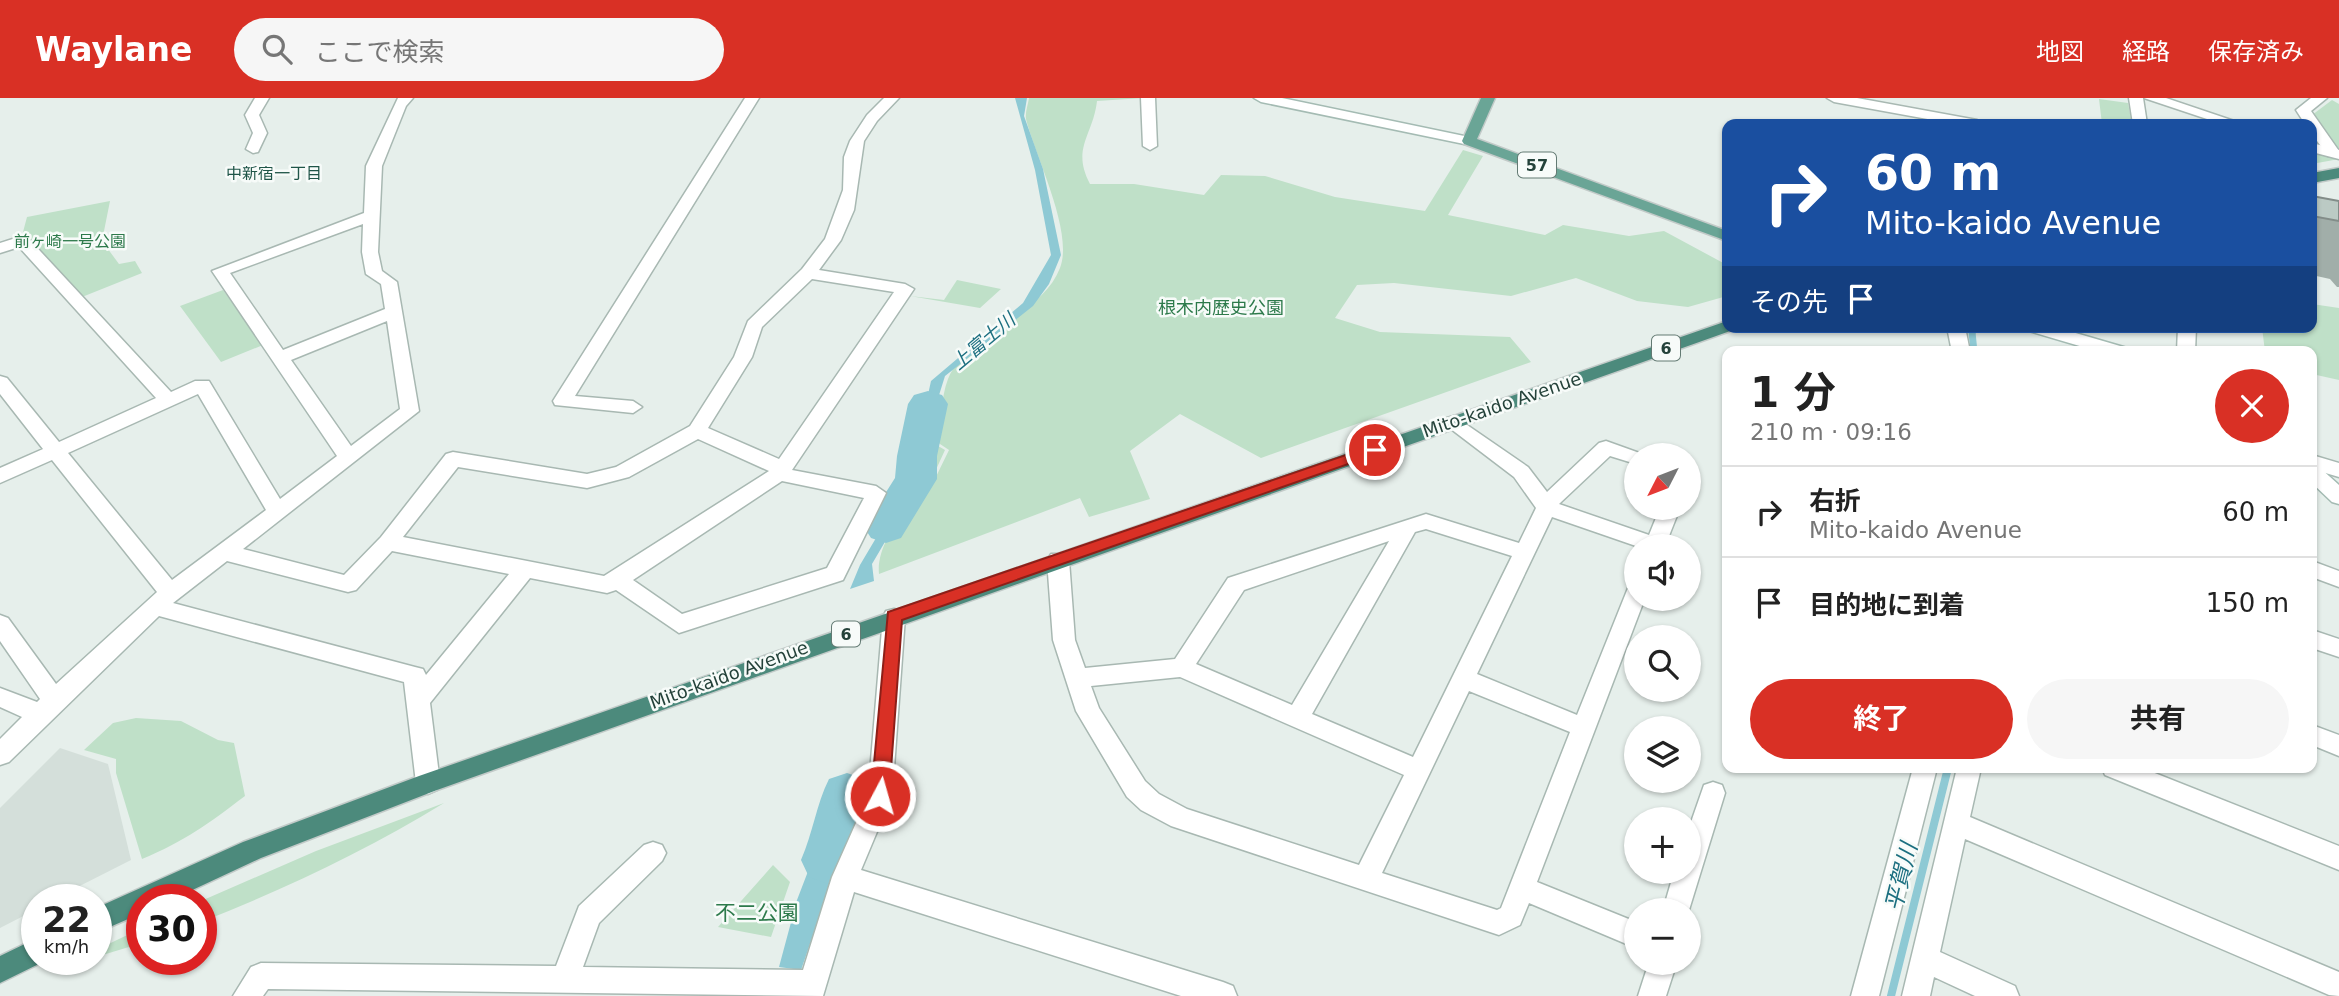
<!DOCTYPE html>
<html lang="ja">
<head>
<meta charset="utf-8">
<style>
	body { margin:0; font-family:"DejaVu Sans","Noto Sans JP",sans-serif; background:#f6f6f6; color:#222; height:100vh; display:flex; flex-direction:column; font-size:26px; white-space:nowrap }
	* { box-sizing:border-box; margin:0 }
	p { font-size:23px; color:#767676 }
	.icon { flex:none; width:38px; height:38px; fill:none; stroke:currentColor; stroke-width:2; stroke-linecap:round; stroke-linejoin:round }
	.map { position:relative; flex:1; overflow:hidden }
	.sheet { position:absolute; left:1722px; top:248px; width:595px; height:427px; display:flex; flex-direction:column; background:#fff; border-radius:14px; box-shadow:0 2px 5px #0004 }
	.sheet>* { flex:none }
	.top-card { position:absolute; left:1722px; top:21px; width:595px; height:214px; border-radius:14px; box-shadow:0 2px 5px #0004; background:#1a4fa0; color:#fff; overflow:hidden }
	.needle { width:46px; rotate:228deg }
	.fabs { position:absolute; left:1624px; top:345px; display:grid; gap:14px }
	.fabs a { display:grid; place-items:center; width:77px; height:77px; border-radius:50%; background:#fff; box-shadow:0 2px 5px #0004; font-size:35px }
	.speed { position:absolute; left:21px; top:786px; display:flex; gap:14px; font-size:35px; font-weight:700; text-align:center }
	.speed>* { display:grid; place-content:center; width:91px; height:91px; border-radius:50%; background:#fff; box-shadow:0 2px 5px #0004; line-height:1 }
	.speed small { font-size:18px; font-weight:400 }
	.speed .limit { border:10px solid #d22; background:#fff; color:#111 }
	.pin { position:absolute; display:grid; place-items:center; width:60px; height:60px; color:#fff; margin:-30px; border:4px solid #fff; border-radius:50%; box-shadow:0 2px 7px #0007 }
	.me { position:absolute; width:77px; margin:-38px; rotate:6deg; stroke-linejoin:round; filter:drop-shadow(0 0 5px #0008) }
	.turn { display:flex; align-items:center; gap:24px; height:147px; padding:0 28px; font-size:32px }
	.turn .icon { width:91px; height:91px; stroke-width:2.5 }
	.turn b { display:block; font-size:49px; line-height:60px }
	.then { display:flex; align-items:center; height:66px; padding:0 28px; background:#0003; gap:14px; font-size:26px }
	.round { display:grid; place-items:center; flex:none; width:74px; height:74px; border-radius:37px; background:#f6f6f6 }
	.overview { display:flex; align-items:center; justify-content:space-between; height:119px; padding:0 28px }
	h1 { font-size:42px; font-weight:700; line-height:52px }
	.action { display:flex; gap:14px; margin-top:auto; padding:14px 28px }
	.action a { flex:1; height:80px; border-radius:42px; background:#d93025; color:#fff; font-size:28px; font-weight:700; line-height:80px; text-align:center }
	.action a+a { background:#f6f6f6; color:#222 }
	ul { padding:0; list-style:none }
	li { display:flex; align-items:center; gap:21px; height:91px; padding:0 28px; border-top:2px solid #e0e0e0 }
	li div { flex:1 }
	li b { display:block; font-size:26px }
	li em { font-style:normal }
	header { display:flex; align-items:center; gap:42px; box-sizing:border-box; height:98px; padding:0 35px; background:#d93025; color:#fff }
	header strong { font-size:33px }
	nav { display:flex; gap:38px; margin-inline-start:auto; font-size:24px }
	.search { width:490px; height:63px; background:#f6f6f6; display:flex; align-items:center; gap:18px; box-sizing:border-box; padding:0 24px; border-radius:38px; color:#767676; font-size:26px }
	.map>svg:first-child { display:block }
	.built { fill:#d4dfda }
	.green { fill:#bfe0c8 }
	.water { fill:#8ec9d4 }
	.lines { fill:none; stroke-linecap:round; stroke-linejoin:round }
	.stream-far2 { stroke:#8ec9d4; stroke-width:5 }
	.stream-far1 { stroke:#8ec9d4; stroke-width:7 }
	.stream { stroke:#8ec9d4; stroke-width:8 }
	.river { fill:#8ec9d4; fill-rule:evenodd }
	.minor-casing { stroke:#a8b8b2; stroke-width:3 }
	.tertiary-casing { stroke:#a8b8b2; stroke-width:3 }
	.secondary-casing { stroke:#a4bbb3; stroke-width:3 }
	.primary-casing { stroke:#c2cac8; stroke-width:3 }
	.trunk-casing { stroke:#c2cac8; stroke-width:3 }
	.minor { fill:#fff; fill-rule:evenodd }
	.tertiary { fill:#fff; fill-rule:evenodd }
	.secondary { fill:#fff; fill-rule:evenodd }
	.primary { fill:#6aa596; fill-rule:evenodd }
	.trunk { fill:#4c8a7c; fill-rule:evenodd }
	.wall { fill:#a1aea9 }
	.building { fill:#bbcac4; stroke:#838d89; stroke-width:2 }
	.route { fill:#d93025; stroke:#8d1f18; stroke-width:2 }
	.labels { text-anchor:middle; stroke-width:5; stroke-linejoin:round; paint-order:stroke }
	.shield { fill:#f7fbf9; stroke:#637a73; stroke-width:2 }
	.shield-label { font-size:16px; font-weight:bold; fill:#24423a }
	.far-neighbourhood-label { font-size:16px; fill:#1f5548; stroke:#f7fbf9 }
	.far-park-label { font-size:16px; fill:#2d7a4b; stroke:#f7fbf9 }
	.park-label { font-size:18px; fill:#2d7a4b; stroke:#f7fbf9 }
	.street-label { font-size:18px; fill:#24423a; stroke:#f7fbf9 }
	.water-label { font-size:19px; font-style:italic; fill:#1c6f80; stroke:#f7fbf9 }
	.near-park-label { font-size:21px; fill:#2d7a4b; stroke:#f7fbf9 }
	.near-water-label { font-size:23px; font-style:italic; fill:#1c6f80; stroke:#f7fbf9 }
</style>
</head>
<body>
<header>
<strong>Waylane</strong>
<div class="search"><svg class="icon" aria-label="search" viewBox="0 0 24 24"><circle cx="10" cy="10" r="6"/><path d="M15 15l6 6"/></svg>ここで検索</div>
<nav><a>地図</a><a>経路</a><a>保存済み</a></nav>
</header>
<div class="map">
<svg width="2339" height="898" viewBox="0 0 2339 898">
	<rect width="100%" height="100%" fill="#e6efeb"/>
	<path class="built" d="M 60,650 L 108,666 L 131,762 L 54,801 L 37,802 L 37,811 L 0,830 L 0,710 Z"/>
	<path class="green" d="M 1029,0 L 1143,0 L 1097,3 C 1093,38 1071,50 1090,86 L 1134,86 L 1204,97 L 1221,77 L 1265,78 L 1335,99 L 1425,113 L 1463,52 L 1483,58 L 1448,117 L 1545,137 L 1563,127 L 1629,138 L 1664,133 L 1727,167 L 1727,198 L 1688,209 L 1637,203 L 1576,180 L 1511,198 L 1394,185 L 1357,187 L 1335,220 L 1380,234 L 1510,239 L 1531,264 L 1261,360 L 1180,316 L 1130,353 L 1150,401 L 1089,419 L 1080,400 L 879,476 C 876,448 901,419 915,396 L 930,391 L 949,352 L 937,344 C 941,324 941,299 948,281 C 966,235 1041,219 1060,170 C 1074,134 1035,58 1026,21 C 1025,14 1028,7 1029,0 Z
		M 2099,1 L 2128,5 L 2132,26 L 2102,26 Z
		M 2332,2 L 2339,6 L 2339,61 L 2312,66 L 2312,33 L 2318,30 L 2312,17 Z
		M 110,103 L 102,143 L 119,166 L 135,163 L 142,175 L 82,199 L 26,141 L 23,134 L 27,119 Z
		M 957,182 L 1001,191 L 980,210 L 910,198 L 944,202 Z
		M 223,192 L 263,247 L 221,264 L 180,208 Z
		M 2312,206 L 2339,210 L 2339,282 L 2312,276 L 2312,254 L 2265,254 L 2262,229 L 2312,229 Z
		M 910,320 L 938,328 L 933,345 L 945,352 L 928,389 L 898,380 Z
		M 136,620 L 181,623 L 218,642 L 234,645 L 245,698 C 208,726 185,743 142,761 L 116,675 L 116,661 L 84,652 L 113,625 Z
		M 444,705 C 367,752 285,791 201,824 L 201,803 L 316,753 Z
		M 773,767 L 790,784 L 771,839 L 718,829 Z
		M 142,830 L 142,845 L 96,859 L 96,852 Z"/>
	<path class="water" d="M 1015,0 L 1027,0 L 1024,18 L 1043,71 L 1061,157 L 1049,186 L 1033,208 L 945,278 L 925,342 L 923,366 L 913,365 L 931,283 L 1023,205 L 1051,157 L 1035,72 Z
		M 905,378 L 923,379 L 872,466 L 874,483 L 850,491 L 860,467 L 908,386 Z
		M 835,703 L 858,707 L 801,872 L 779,869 L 797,802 Z"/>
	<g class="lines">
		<path class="stream-far2" d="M 1972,229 L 1973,235"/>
		<path class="stream-far1" d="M 1972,234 L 1974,254"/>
		<path class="stream" d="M 1891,898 L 1948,670"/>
		<path class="river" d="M 928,293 L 942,297 L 948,306 L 937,358 L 937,381 L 901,440 L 886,445 L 871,440 L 864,429 L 895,380 L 897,358 L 908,306 L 914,297 Z
			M 847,675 L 865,681 L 873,697 L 866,734 L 847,779 L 828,786 L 809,779 L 801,762 C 813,735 816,707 829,681 Z"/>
		<g class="minor-casing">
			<path id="minor" d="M 255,0 L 269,0 L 259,17 L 267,35 L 258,54 L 253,55 L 246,51 L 253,35 L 245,17 Z
				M 398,0 L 413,0 L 406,8 L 382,68 L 378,154 L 382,173 L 397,184 L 419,313 L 243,451 L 344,477 L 381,439 L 446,356 L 453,354 L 587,376 L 616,369 L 690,328 L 734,259 L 748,223 L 802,171 L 825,141 L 843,92 L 844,59 L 850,43 L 867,17 L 884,0 L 899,0 L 877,23 L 864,43 L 854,112 L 841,142 L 819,172 L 905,186 L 914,191 L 792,372 L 876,388 L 886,395 L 843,482 L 679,535 L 616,492 L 607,495 L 530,480 L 430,605 L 440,685 L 437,692 L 428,696 L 419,692 L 416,685 L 404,584 L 159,518 L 9,664 L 0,667 L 0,641 L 22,619 L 0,609 L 0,590 L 37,604 L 40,601 L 0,543 L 0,517 L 8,520 L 56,586 L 157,494 L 52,362 L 0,385 L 0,370 L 43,351 L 0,296 L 0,278 L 7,280 L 59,344 L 156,300 L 19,149 L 0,155 L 0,145 L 22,138 L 28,140 L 171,294 L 195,283 L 209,283 L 280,401 L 337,358 L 212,173 L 364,115 L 366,68 ZM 363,126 L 362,154 L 366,176 L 381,186 L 385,211 L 283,252 L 230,175 ZM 812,181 L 894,194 L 779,361 L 708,330 L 752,259 L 762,229 ZM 387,223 L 400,311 L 351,348 L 291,262 ZM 198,296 L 266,412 L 172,482 L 68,355 ZM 698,341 L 769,373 L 604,478 L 403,439 L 458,369 L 587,390 L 629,379 ZM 782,383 L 864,400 L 827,470 L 682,516 L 633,482 ZM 392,453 L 509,476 L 426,577 L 423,571 L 415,569 L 173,505 L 227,463 L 348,494 L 356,492 Z
				M 745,0 L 759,0 L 575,298 L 633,303 L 642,309 L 633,315 L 555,307 L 553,303 Z
				M 1141,0 L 1155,0 L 1157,48 L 1150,52 L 1143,48 Z
				M 1827,0 L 1857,0 L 1977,22 L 1984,26 L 1955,26 L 1834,4 Z
				M 2311,0 L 2327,0 L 2311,13 L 2339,53 L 2338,58 L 2328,58 L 2312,36 L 2312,26 L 2305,26 L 2296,12 Z
				M 1947,229 L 1965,229 L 1970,254 L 1952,254 Z
				M 2178,229 L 2196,229 L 2195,254 L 2177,254 Z
				M 1454,318 L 1528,369 L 1547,394 L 1599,345 L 1606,343 L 1645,357 L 1636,357 L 1636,366 L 1610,358 L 1559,406 L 1649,437 L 1660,410 L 1680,410 L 1665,448 L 1636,448 L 1552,419 L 1477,576 L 1577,617 L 1628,490 L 1636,488 L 1636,500 L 1645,500 L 1537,784 L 1636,824 L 1636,850 L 1529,805 L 1520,827 L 1499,837 L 1171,728 L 1141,712 L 1127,699 L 1076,613 L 1053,542 L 1047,462 L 1051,456 L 1065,456 L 1069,462 L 1075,542 L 1085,570 L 1175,561 L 1228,480 L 1426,416 L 1519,445 L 1536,410 L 1514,379 L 1447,328 L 1444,324 L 1447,320 ZM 1426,431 L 1512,458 L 1413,659 L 1312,616 L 1415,434 ZM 1389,443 L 1292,607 L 1196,566 L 1244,492 ZM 1180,579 L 1404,677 L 1359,767 L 1187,711 L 1159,696 L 1145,683 L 1099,610 L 1091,588 ZM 1469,593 L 1570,634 L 1501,810 L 1497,812 L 1382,775 Z
				M 2312,357 L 2339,365 L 2339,379 L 2312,371 Z
				M 2312,463 L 2339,473 L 2339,489 L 2312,479 Z
				M 894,511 L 902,513 L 905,519 L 892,698 L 861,772 L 1223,884 L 1233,888 L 1237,898 L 1181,898 L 854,794 L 823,898 L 268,891 L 263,898 L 233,898 L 251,869 L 261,865 L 556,868 L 579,808 L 644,747 L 653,744 L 662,747 L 666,755 L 662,763 L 599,825 L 583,869 L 803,872 L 832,779 L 868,698 L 883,519 L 886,513 Z
				M 2312,532 L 2339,541 L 2339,559 L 2312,550 Z
				M 2312,627 L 2339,637 L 2339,658 L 2312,647 Z
				M 1913,670 L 1937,670 L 1879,898 L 1851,898 Z
				M 1957,670 L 1981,670 L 1970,719 L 2339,874 L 2339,898 L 2329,897 L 1965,741 L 1940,854 L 2015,888 L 2019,898 L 1975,898 L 1934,879 L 1930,898 L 1902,898 Z
				M 2102,670 L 2142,670 L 2339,748 L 2339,772 L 2105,677 Z
				M 1713,684 L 1722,687 L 1725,695 L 1689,812 L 1663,812 L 1674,774 L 1689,774 L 1689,730 L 1704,687 Z
				M 1649,864 L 1677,864 L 1666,898 L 1638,898 Z"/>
		</g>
		<g class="tertiary-casing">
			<path id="tertiary" d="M 2129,0 L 2143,0 L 2147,26 L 2133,26 Z
				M 2144,0 L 2166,0 L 2243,26 L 2222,26 Z
				M 2312,45 L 2339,52 L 2339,61 L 2312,54 Z"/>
		</g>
		<g class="secondary-casing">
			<path id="secondary" d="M 1254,0 L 1282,0 L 1469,39 L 1476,43 L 1469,47 L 1261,4 Z
				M 2026,229 L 2055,229 L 2127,250 L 2130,254 L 2100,254 L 2029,233 Z
				M 2312,367 L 2319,369 L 2339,387 L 2339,406 L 2332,404 L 2312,385 Z"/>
		</g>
		<g class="primary-casing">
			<path id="primary" d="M 1481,0 L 1495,0 L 1477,41 L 1727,133 L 1727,143 L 1464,46 L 1462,43 Z"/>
		</g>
		<g class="trunk-casing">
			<path id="trunk" d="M 2339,70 L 2339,80 L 2312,85 L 2312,75 Z
				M 1727,223 L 1727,229 L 1735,229 L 1733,232 L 437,692 L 261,760 L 171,802 L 142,802 L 142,815 L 96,835 L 96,810 L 243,744 L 419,678 Z
				M 37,840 L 37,861 L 47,862 L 0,885 L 0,858 Z"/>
		</g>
		<use href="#minor" class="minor"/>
		<use href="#tertiary" class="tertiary"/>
		<use href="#secondary" class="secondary"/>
		<use href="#primary" class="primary"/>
		<use href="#trunk" class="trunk"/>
	</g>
	<path class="wall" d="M 2312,98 L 2339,103 L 2339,189 L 2337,189 L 2330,181 L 2312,177 Z"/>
	<path class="building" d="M 2312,98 L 2339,103 L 2339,123 L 2312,118 Z"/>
	<path class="route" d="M 1375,347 L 1382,352 L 1380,355 L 902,522 L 889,698 L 887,703 L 873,703 L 871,698 L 888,514 Z"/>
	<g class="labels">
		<g class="shield">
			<rect x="1518" y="54.5" width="38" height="25" rx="5"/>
			<rect x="1652" y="237.5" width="28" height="25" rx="5"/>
			<rect x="832" y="523.5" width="28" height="25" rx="5"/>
		</g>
		<g class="shield-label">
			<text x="1537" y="73">57</text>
			<text x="1666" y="256">6</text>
			<text x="846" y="542">6</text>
		</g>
		<g class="far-neighbourhood-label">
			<text x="274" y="81">中新宿一丁目</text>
		</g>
		<g class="far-park-label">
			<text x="70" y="149">前ヶ崎一号公園</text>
		</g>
		<g class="park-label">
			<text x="1221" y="216">根木内歴史公園</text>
		</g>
		<g class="street-label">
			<text transform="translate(1502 307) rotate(-19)" y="6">Mito-kaido Avenue</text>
			<text transform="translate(729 577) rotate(-20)" y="6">Mito-kaido Avenue</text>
		</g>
		<g class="water-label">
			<text transform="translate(983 243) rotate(-40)" y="7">上富士川</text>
		</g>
		<g class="near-park-label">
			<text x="757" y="822">不二公園</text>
		</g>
		<g class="near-water-label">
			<text transform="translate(1901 779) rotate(-76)" y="8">平賀川</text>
		</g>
	</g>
</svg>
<div class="fabs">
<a><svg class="needle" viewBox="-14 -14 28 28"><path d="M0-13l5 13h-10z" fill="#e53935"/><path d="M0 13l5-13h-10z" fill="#767676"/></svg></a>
<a><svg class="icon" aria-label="sound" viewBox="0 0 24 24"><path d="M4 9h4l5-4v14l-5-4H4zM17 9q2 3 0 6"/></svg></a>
<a><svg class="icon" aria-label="search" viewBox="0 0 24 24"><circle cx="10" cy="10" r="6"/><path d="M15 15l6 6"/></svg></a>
<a><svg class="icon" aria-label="layers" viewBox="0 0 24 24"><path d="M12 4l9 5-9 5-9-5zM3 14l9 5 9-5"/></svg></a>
<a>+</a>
<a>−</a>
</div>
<div class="speed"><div>22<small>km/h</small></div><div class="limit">30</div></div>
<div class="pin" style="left:1375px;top:352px;background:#d93025"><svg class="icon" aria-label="arrive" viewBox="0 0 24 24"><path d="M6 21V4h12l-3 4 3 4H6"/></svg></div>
<svg class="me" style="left:880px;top:698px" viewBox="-20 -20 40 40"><circle r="17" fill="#d93025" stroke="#fff" stroke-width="3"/><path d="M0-11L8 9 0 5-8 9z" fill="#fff"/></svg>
<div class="top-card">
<div class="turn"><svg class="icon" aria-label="right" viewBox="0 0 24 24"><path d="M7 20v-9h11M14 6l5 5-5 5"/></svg><div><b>60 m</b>Mito-kaido Avenue</div></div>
<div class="then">その先<svg class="icon" aria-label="arrive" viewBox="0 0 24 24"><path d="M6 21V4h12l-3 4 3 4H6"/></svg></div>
</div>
<section class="sheet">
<div class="overview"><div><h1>1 分</h1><p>210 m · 09:16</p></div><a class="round" style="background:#d93025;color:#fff"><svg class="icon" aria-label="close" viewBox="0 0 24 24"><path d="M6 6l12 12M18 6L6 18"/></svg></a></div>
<ul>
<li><svg class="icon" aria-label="right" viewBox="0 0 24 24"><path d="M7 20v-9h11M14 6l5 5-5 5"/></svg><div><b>右折</b><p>Mito-kaido Avenue</p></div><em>60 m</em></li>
<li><svg class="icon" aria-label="arrive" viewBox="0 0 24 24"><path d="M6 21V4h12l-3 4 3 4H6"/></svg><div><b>目的地に到着</b></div><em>150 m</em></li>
</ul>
<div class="action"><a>終了</a><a>共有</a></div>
</section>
</div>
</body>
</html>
